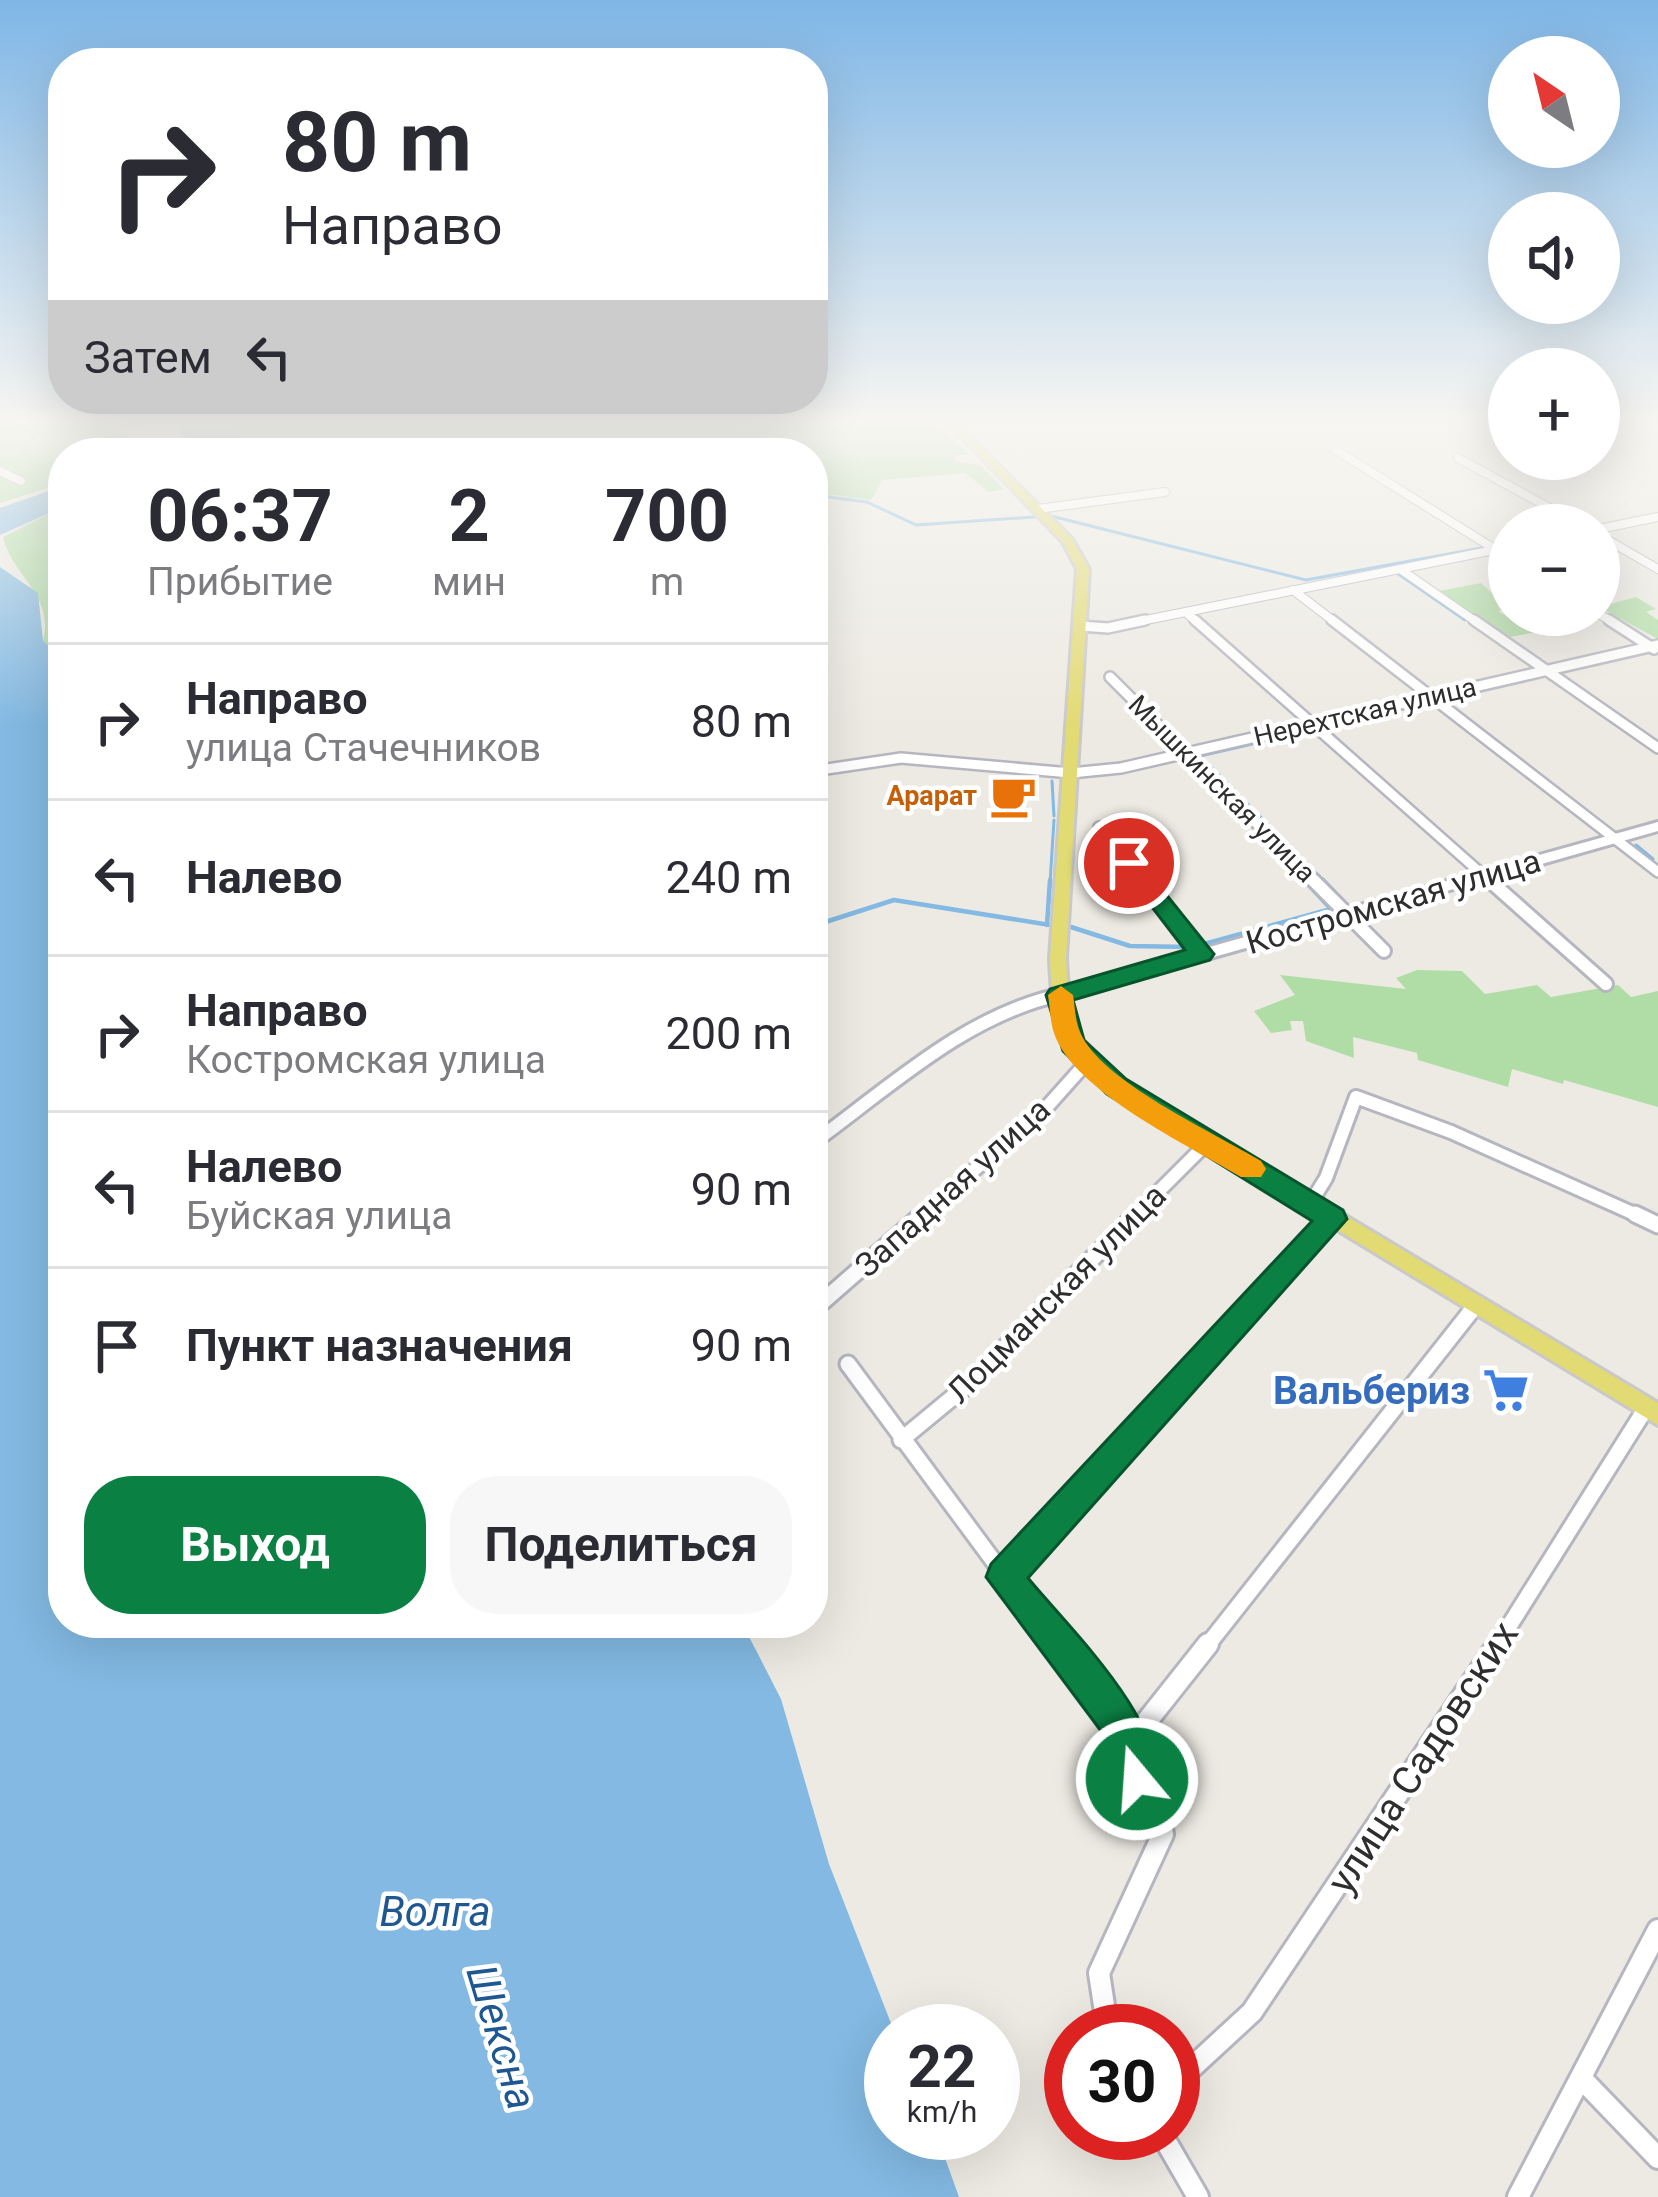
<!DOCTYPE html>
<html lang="ru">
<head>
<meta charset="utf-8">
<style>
	body { margin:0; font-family:Roboto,sans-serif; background:#f7f7f7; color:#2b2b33; height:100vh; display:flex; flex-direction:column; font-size:45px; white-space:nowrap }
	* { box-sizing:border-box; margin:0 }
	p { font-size:39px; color:#7c7c81 }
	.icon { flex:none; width:66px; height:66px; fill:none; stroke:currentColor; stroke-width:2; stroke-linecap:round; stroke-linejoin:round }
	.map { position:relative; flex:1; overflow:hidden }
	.drawer { position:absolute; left:48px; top:438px; width:780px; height:1200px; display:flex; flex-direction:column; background:#fff; border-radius:48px; box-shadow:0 12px 48px #0002 }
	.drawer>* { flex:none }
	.top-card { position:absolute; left:48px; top:48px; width:780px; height:366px; border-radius:48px; box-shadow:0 12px 48px #0002; background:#fff; color:#2b2b33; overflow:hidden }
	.needle { width:78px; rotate:325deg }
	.buttons { position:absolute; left:1488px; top:36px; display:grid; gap:24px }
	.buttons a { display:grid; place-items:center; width:132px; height:132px; border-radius:50%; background:#fff; box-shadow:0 12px 48px #0002; font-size:60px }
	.speed { position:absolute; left:864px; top:2004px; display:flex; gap:24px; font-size:60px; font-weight:700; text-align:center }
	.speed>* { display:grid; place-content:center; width:156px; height:156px; border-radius:50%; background:#fff; box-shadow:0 12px 48px #0002; line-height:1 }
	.speed small { font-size:30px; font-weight:400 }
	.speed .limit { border:18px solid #d22; background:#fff; color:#111 }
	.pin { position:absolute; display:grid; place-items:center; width:102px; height:102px; color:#fff; margin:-51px; border:6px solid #fff; border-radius:50%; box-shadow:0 3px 12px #0007 }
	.me { position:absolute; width:132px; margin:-66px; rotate:342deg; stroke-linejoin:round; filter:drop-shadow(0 0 9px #0008) }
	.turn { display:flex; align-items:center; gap:42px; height:252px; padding:0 36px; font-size:54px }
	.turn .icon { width:156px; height:156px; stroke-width:2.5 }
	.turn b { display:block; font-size:84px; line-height:102px }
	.then { display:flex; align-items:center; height:114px; padding:0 36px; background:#0003; gap:24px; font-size:45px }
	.eta { display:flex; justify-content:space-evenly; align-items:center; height:204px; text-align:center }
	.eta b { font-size:72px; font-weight:700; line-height:84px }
	.cta { display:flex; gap:24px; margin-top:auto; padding:24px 36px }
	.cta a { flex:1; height:138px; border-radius:48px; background:#0b8043; color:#fff; font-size:48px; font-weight:700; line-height:138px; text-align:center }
	.cta a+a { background:#f7f7f7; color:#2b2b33 }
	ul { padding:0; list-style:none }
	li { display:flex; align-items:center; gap:36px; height:156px; padding:0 36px; border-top:3px solid #e1e1e2 }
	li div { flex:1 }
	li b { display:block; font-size:45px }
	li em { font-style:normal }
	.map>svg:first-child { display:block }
	.green { fill:#b0dda6 }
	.water { fill:#83b9e2 }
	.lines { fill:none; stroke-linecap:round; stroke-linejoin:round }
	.stream-far1 { stroke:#83b9e2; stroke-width:3 }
	.stream { stroke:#83b9e2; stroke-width:4.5 }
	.street-far4-casing { stroke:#b6b6c0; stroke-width:10 }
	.street-far3-casing { stroke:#b6b6c0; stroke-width:14 }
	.street-far2-casing { stroke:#b6b6c0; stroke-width:18 }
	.street-far1-casing { stroke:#b6b6c0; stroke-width:21 }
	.street-casing { stroke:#b6b6c0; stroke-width:26 }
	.secondary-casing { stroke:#b6b6c0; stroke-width:6 }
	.primary-casing { stroke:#c9c9c9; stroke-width:6 }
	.street-far4 { stroke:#fff; stroke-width:8 }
	.street-far3 { stroke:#fff; stroke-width:9 }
	.street-far2 { stroke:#fff; stroke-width:12 }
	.street-far1 { stroke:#fff; stroke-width:15 }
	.street { stroke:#fff; stroke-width:20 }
	.secondary { fill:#fff; fill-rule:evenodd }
	.primary { fill:#e2da73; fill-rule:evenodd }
	.wall { fill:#aba9a3 }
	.building { fill:#c7c4bd; stroke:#8b8984; stroke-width:3 }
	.route { fill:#0b8043; stroke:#07532c; stroke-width:3 }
	.slow { fill:#f59e0b }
	.labels { text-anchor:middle; stroke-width:9; stroke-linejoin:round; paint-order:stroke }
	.far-street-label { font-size:27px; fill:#2e2e2e; stroke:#fff }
	.far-food-label { font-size:27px; font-weight:bold; fill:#c56008; stroke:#fff; text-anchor:end }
	.street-label { font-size:33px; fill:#2e2e2e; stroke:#fff }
	.near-shop-label { font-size:39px; font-weight:bold; fill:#366cbe; stroke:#fff; text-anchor:end }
	.near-street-label { font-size:39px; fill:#2e2e2e; stroke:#fff }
	.near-water-label { font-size:42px; font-style:italic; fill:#1e5792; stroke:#fff }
</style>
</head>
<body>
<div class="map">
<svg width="1658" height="2197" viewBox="0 0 1658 2197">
	<rect width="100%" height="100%" fill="#edeae3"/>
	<path class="green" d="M 0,420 L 96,420 L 155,453 L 63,453 L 63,483 L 0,503 Z
		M 222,420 L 932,420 L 941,424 L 934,430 L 944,431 L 970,455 L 954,455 L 955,461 L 980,465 L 1004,489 L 989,492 L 965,473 L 882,480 L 871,500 L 813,492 L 813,453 L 250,453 Z
		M 63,507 L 63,657 L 43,641 C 55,595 12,576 3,537 Z
		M 1481,583 L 1508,608 L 1498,611 L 1515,622 L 1538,617 L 1554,629 L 1509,637 L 1439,591 Z
		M 1636,597 L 1656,609 L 1646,612 L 1658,620 L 1658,639 L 1599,607 Z
		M 1462,971 L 1485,994 L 1537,985 L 1551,997 L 1618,985 L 1631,997 L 1658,991 L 1658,1107 L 1564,1080 L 1563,1084 L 1512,1069 L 1508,1087 L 1418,1060 L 1417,1053 L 1353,1037 L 1354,1058 L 1306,1041 L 1303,1021 L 1290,1021 L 1292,1030 L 1271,1033 L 1254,1011 L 1295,995 L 1280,975 L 1406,989 L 1396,978 L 1417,970 Z"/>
	<path class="water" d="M 187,420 C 213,420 242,424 250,453 L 205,453 L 176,429 Z
		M 63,486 L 63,507 L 0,535 L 0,508 Z
		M 0,567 L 38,593 L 43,641 L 63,657 L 63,1623 L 742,1623 L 781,1699 L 829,1864 L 894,2031 L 891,2133 L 936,2133 L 959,2197 L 0,2197 Z"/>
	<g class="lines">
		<path class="stream-far1" d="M 813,495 L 867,502 L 916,525 L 1034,517
			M 1047,515 L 1306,580 L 1509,543
			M 1397,573 L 1465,620
			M 1309,731 L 1200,756 L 1326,883
			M 1052,781 L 1054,816
			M 1264,839 L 1306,883
			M 1636,845 L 1653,859
			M 1050,883 L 1054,820"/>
		<path class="stream" d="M 1323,880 L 1347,905
			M 1047,925 L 1050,880
			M 813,926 L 894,900 L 1050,925
			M 1071,927 L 1130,946 L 1191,947
			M 1197,946 L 1331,909 L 1304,880"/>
		<g class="street-far4-casing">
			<path id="street-far4" d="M 1336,450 L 1509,558
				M 1458,458 L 1581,525
				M 0,471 L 21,481
				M 1038,509 L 1165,492
				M 1599,529 L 1658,517
				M 1599,535 L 1658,569
				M 1400,569 L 1478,623
				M 1293,590 L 1336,623
				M 1185,612 L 1198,623
				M 1599,614 L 1614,623
				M 1131,623 L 1509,547"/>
		</g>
		<g class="street-far3-casing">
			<path id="street-far3" d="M 1195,620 L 1492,883
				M 1332,620 L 1658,872
				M 1474,620 L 1658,748
				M 1609,620 L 1654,649
				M 1080,626 L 1108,628 L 1145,620
				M 1110,677 L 1316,883
				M 813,771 L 901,758 L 1071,773 L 1121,768 L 1658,645
				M 1099,827 L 1144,883"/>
		</g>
		<g class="street-far2-casing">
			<path id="street-far2" d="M 1142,880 L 1201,954
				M 1313,880 L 1384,951
				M 1489,880 L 1606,984
				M 813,1143 C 890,1087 965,1016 1059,995
				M 1310,1204 L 1326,1178 L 1356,1097 L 1451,1132 L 1641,1217
				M 920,1217 L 1046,1108 L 1087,1062
				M 1133,1217 L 1207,1143"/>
		</g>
		<g class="street-far1-casing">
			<path id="street-far1" d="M 1635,1214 L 1658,1225
				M 813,1310 L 923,1214
				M 848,1364 L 1057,1647
				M 901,1440 L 970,1383 L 1136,1214
				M 1005,1577 L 1332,1219
				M 1206,1647 L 1476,1305
				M 1496,1647 L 1646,1408"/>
		</g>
		<g class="street-casing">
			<path id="street" d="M 1055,1644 L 1132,1740 L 1137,1779 L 1158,1809 L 1163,1834 L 1099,1973 L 1105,2012 L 1116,2031
				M 1132,1740 L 1208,1644
				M 1581,2078 L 1658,2158
				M 1173,2085 L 1252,2012 L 1498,1644
				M 1161,2133 L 1198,2197
				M 1518,2197 L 1658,1930"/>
		</g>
		<g class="secondary-casing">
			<path id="secondary" d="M 1658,822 L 1658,831 L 1059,1001 L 1051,995 L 1059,989 Z"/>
		</g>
		<g class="primary-casing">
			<path id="primary" d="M 945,420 L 954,420 L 1072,539 L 1089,569 L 1066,958 C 1069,1027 1077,1048 1134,1089 L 1658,1403 L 1658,1425 L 1122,1099 C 1065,1057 1052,1027 1050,958 L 1077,569 L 1063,542 Z"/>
		</g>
		<use href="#street-far4" class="street-far4"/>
		<use href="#street-far3" class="street-far3"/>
		<use href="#street-far2" class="street-far2"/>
		<use href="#street-far1" class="street-far1"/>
		<use href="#street" class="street"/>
		<use href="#secondary" class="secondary"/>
		<use href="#primary" class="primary"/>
	</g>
	<path class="wall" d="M 1002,782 L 1026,783 L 1024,806 L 1002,804 Z"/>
	<path class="building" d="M 1002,782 L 1026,783 L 1025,800 L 1003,798 Z"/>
	<linearGradient id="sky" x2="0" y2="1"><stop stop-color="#7fb6e6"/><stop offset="0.58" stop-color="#f7f6f2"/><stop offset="1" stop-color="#f7f6f2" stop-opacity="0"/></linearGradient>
	<rect width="1658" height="727" fill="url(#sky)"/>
	<path class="route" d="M 1129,856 L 1137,858 L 1214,954 L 1210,960 L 1073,1000 L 1084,1040 L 1126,1079 L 1343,1210 L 1347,1219 L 1028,1578 C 1067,1626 1177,1731 1151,1793 L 1137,1799 L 1123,1793 L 1113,1747 L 986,1577 L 991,1564 L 1312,1221 L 1107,1094 L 1063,1051 L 1046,995 L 1050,989 L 1185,950 L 1118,863 Z"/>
	<path class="slow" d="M 1061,986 L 1073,995 C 1075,1006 1075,1021 1080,1032 C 1100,1081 1215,1133 1261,1161 L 1266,1169 L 1261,1177 L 1241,1177 C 1190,1146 1073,1091 1054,1033 C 1050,1021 1050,1007 1048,995 Z"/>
	<defs>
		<g id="cafe-bare" transform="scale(3.6)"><path d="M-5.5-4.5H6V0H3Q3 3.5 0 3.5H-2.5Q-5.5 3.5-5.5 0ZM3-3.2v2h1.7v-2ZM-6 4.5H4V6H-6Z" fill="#e8710a" stroke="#fff" stroke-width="2.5" paint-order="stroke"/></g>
		<g id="supermarket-bare" transform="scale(3.6)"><path d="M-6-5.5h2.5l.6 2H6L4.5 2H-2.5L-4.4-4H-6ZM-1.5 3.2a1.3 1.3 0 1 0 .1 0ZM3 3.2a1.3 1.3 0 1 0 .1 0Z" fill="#3f7fe0" stroke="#fff" stroke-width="2.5" paint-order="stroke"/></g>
	</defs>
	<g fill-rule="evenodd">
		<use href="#cafe-bare" x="1013" y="796"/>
		<use href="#supermarket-bare" x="1506" y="1390"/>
	</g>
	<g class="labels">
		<g class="far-street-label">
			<text transform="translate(1365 712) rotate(-13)" y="9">Нерехтская улица</text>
			<text transform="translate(1222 789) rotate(45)" y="9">Мышкинская улица</text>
		</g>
		<g class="far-food-label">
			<text x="977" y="805">Арарат</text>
		</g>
		<g class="street-label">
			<text transform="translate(1393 901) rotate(-16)" y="12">Костромская улица</text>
			<text transform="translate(952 1187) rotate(-42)" y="12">Западная улица</text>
			<text transform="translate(1056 1293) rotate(-45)" y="12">Лоцманская улица</text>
		</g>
		<g class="near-shop-label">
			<text x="1470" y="1404">Вальбериз</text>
		</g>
		<g class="near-street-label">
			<text transform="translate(1422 1757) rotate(-57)" y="14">улица Садовских</text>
		</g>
		<g class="near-water-label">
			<text x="435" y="1926">Волга</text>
			<text transform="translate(502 2037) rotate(73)" y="15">Шексна</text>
		</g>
	</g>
</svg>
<div class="buttons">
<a><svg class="needle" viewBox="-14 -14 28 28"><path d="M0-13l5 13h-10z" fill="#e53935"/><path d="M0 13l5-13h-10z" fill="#7c7c81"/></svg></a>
<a><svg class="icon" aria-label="sound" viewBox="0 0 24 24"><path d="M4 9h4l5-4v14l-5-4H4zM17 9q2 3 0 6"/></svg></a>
<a>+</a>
<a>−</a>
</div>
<div class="speed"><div>22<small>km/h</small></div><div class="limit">30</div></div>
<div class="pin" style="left:1129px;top:863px;background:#d93025"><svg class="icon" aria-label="arrive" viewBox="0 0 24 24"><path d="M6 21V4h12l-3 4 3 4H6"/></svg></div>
<svg class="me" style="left:1137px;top:1779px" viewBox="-20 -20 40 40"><circle r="17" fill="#0b8043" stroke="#fff" stroke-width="3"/><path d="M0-11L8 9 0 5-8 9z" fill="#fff"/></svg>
<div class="top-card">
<div class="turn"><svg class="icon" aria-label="right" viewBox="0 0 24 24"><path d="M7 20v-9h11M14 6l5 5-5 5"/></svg><div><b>80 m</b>Направо</div></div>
<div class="then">Затем<svg class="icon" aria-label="left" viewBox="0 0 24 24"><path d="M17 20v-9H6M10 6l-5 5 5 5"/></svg></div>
</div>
<section class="drawer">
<div class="eta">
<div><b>06:37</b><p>Прибытие</p></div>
<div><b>2</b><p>мин</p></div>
<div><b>700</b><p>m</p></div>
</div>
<ul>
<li><svg class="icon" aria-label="right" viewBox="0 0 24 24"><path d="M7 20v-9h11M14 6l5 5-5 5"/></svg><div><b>Направо</b><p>улица Стачечников</p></div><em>80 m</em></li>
<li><svg class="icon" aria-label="left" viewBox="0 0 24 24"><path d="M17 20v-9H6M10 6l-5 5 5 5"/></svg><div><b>Налево</b></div><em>240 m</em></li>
<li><svg class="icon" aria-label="right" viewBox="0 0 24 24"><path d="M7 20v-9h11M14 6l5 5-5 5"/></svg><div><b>Направо</b><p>Костромская улица</p></div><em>200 m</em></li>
<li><svg class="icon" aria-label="left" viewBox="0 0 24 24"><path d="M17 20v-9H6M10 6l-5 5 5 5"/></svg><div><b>Налево</b><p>Буйская улица</p></div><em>90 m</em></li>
<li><svg class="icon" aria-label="arrive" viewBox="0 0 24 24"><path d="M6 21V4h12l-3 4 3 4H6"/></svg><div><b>Пункт назначения</b></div><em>90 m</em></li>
</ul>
<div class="cta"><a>Выход</a><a>Поделиться</a></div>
</section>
</div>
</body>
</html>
